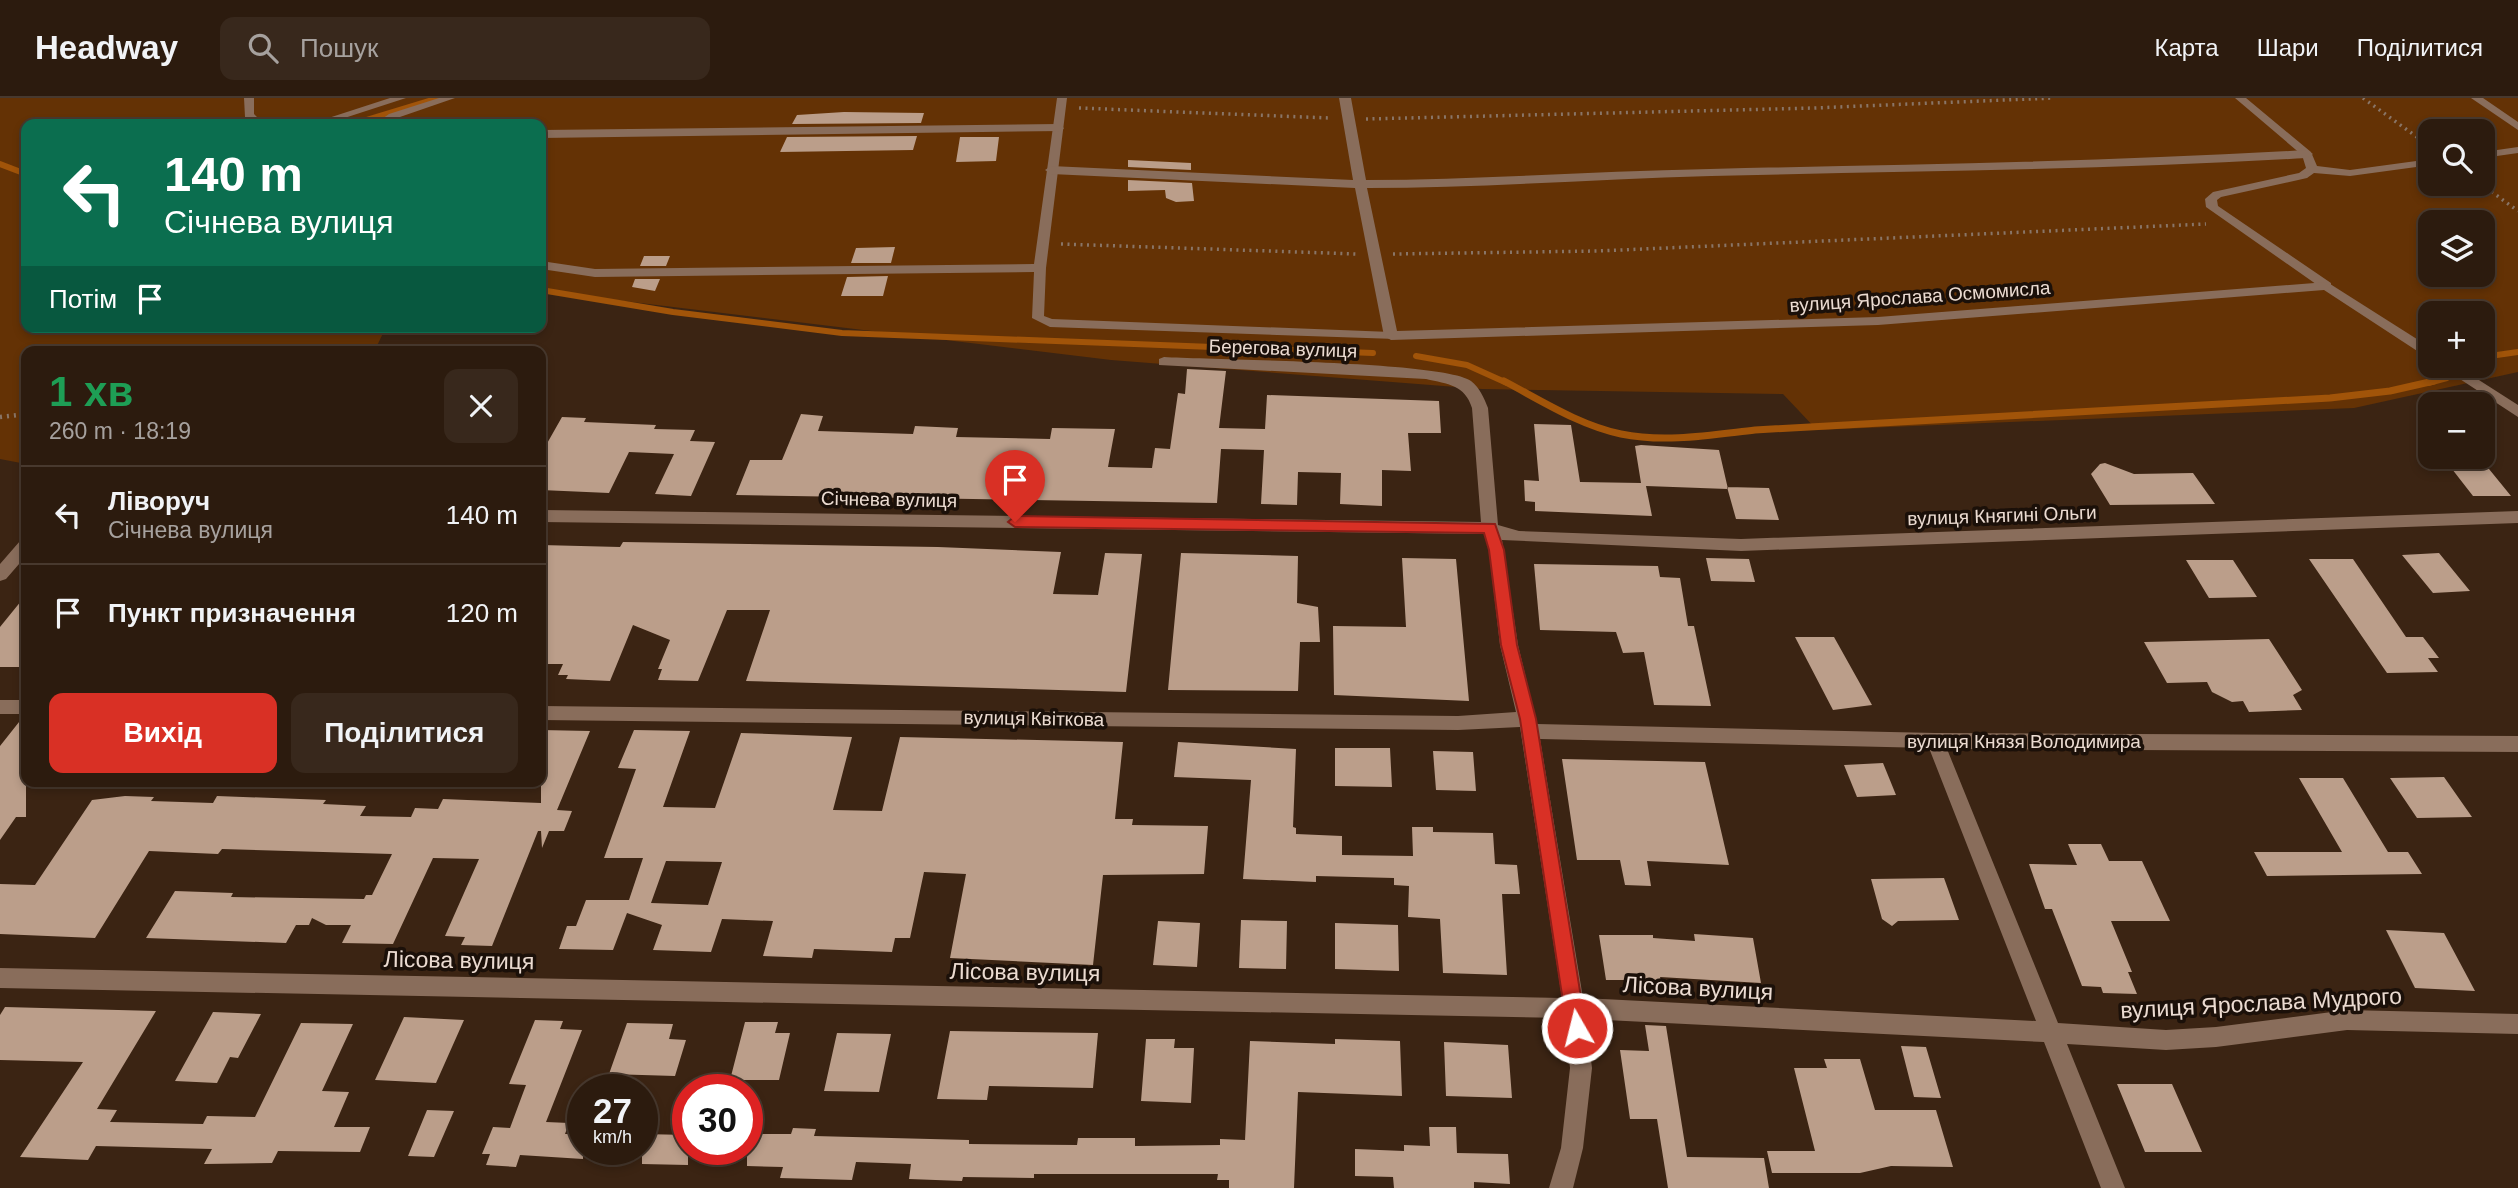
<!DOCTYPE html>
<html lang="uk">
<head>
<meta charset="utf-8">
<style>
	body { margin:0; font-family:Arial,sans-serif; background:#38281c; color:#f1f3f6; height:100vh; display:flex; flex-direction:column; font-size:26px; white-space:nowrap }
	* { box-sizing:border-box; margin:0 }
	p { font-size:23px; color:#a6a19e }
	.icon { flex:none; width:38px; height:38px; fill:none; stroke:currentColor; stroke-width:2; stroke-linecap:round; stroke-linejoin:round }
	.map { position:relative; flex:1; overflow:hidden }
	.panel { position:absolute; left:21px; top:248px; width:525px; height:441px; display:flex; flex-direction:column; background:#2c1b0e; border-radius:14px; box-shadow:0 4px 10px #0003,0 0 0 2px #48392e }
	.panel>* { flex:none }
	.top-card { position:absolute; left:21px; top:21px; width:525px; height:214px; border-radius:14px; box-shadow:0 4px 10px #0003,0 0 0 2px #48392e; background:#0b6e4f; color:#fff; overflow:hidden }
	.tools { position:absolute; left:2418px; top:21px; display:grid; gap:14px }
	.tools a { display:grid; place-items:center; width:77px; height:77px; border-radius:14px; background:#2c1b0e; box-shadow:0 4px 10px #0003,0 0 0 2px #48392e; font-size:35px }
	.speed { position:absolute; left:567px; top:976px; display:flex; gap:14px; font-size:35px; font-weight:700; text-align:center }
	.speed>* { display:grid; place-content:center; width:91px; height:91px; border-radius:50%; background:#2c1b0e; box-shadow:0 4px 10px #0003,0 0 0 2px #48392e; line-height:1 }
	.speed small { font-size:18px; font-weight:400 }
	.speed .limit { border:10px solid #d22; background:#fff; color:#111 }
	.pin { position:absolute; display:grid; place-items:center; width:60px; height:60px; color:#fff; margin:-72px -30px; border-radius:50% 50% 50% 0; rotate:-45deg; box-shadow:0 0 7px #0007 }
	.pin .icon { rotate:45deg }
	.me { position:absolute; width:77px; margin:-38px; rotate:352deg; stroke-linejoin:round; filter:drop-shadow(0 0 5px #0008) }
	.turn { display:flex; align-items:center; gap:24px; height:147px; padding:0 28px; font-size:32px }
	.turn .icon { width:91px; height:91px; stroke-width:2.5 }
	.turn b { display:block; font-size:49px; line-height:60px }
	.then { display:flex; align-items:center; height:66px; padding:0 28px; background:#0003; gap:14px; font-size:26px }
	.round { display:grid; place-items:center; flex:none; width:74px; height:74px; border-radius:14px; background:#38281c }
	.summary { display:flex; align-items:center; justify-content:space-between; height:119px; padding:0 28px }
	h1 { font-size:42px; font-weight:600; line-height:52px; color:#1e9e55 }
	.action { display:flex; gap:14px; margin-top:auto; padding:14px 28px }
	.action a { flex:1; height:80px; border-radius:14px; background:#d93025; color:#fff; font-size:28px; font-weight:600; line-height:80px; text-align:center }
	.action a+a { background:#38281c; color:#f1f3f6 }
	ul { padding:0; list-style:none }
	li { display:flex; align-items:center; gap:21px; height:98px; padding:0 28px; border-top:2px solid #48392e }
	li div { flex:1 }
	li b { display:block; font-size:26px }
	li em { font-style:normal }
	header { display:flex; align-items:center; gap:42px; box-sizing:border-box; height:98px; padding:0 35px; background:#2c1b0e; border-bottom:2px solid #48392e }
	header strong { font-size:33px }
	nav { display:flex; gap:38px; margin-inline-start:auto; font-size:24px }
	.search { width:490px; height:63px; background:#38281c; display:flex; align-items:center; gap:18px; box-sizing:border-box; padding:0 24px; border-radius:14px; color:#a6a19e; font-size:26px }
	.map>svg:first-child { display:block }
	.green { fill:#643205; fill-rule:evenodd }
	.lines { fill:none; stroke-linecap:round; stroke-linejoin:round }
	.stream-far1 { stroke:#a15409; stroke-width:6 }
	.stream { stroke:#a15409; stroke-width:7 }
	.building { fill:#bb9e8a; fill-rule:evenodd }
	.path-far1 { stroke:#897567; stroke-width:3.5; stroke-dasharray:2 4.5; stroke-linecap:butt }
	.path { stroke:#897567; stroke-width:4.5; stroke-dasharray:2 5; stroke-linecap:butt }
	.service { fill:#896d5b; fill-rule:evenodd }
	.minor { fill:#896d5b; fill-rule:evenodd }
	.route { fill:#d93025; stroke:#8d1f18; stroke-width:2 }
	.labels { text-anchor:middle; stroke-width:7; stroke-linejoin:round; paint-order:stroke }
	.street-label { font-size:19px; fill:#ebdbd1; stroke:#1b1009 }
	.near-street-label { font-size:23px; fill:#ebdbd1; stroke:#1b1009 }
</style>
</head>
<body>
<header>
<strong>Headway</strong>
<div class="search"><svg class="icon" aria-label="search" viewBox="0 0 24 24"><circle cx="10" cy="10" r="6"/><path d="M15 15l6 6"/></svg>Пошук</div>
<nav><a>Карта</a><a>Шари</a><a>Поділитися</a></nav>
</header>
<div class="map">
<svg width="2518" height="1090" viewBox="0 0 2518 1090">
	<rect width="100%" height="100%" fill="#3b2413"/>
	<path class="green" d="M 0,0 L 2518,0 L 2518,274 L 2354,310 L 1817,332 L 1783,296 L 1482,291 L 1111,262 L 541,193 L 541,26 L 26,26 L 26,229 L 386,229 L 374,254 L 26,254 L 26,366 L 0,361 ZM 2431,33 L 2483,33 L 2483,86 L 2431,86 ZM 2431,124 L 2483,124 L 2483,177 L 2431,177 ZM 2431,215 L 2483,215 L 2483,268 L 2431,268 Z"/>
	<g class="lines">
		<path class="stream-far1" d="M 353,26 L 439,0
			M 0,66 L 26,76
			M 541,192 L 673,214 L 842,235 L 1373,255
			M 1416,258 L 1467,267 L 1507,285
			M 2483,259 L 2518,254
			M 2428,285 L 2447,280"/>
		<path class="stream" d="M 1504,283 C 1542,303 1579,327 1621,336 C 1665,345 1711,337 1755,332 L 2330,300 L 2390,293 L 2434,283"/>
	</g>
	<path class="building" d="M 844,14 L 924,15 L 921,25 L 792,26 L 797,17 Z
		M 917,38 L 913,52 L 780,54 L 787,39 Z
		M 960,39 L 999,39 L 996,63 L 956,64 Z
		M 1128,62 L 1191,65 L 1191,72 L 1128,69 Z
		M 1128,82 L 1192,85 L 1194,103 L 1176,104 L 1166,100 L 1165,92 L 1128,93 Z
		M 895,149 L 891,165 L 851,165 L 856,150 Z
		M 644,158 L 670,158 L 666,168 L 640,168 Z
		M 888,178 L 883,198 L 841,198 L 847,179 Z
		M 635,181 L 660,181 L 655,193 L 632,189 Z
		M 1187,271 L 1226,273 L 1219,330 L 1265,331 L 1267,297 L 1439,303 L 1441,335 L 1408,335 L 1411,373 L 1382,372 L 1382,408 L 1340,406 L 1341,375 L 1298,374 L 1297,407 L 1261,406 L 1264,352 L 1221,351 L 1217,405 L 736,397 L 750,362 L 782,362 L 801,316 L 823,318 L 818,333 L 913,336 L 915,328 L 958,330 L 956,339 L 1050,341 L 1052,330 L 1115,331 L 1108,369 L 1152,370 L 1155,350 L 1170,351 L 1178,295 L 1185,296 Z
		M 562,319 L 586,320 L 584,324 L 656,327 L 654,331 L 695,332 L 690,343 L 715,344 L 691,398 L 655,396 L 674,356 L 629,354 L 609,395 L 541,392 L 541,356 Z
		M 1534,326 L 1571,327 L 1580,384 L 1641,385 L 1635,348 L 1641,347 L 1719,352 L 1728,391 L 1646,388 L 1652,418 L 1535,413 L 1535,404 L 1525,403 L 1524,382 L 1539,383 Z
		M 2105,365 L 2134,376 L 2193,375 L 2215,406 L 2110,407 L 2091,376 L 2100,366 Z
		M 2452,371 L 2489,371 L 2511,398 L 2473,398 Z
		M 1727,389 L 1769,390 L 1779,422 L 1736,421 Z
		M 623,444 L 938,449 L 1061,454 L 1053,496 L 1098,497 L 1105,455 L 1142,456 L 1126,594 L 746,583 L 770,512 L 727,512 L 698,583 L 658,582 L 662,571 L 658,571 L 670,542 L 633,527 L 610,583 L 566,581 L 568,577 L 558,577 L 563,566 L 541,566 L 541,447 L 620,449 Z
		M 1181,455 L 1298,458 L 1297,505 L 1318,509 L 1320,544 L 1300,544 L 1298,593 L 1168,592 Z
		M 2439,455 L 2470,493 L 2433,495 L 2402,457 Z
		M 1402,460 L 1456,461 L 1469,603 L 1334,597 L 1333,528 L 1406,529 Z
		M 1706,460 L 1749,461 L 1755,484 L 1711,483 Z
		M 2309,461 L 2353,461 L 2406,539 L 2423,539 L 2439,560 L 2428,560 L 2438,574 L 2387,575 Z
		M 2186,462 L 2233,462 L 2257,499 L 2209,500 Z
		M 1534,466 L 1658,468 L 1660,479 L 1680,480 L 1688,528 L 1694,528 L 1711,608 L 1654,607 L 1644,554 L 1623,555 L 1616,534 L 1540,532 Z
		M 26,497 L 26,569 L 0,569 L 0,529 Z
		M 1795,539 L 1834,539 L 1872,607 L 1833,612 Z
		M 2269,541 L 2302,592 L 2293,597 L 2302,612 L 2249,614 L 2243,603 L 2232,604 L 2212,594 L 2207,584 L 2167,585 L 2144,544 Z
		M 23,619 L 26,619 L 26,719 L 16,719 L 0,742 L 0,648 Z
		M 541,632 L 590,633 L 557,712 L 572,713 L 564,733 L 549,733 L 542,750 L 541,733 L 538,733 L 492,848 L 461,847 L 465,839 L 445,838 L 479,761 L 433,760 L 393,846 L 342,845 L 351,827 L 326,827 L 312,820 L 309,827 L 296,827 L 286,845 L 146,840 L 175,793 L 233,795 L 231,799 L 364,801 L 366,797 L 372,797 L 392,756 L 222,751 L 218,756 L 149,753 L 95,840 L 0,836 L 0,786 L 35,787 L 92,702 L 125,698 L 154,699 L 151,703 L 213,705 L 217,698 L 326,702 L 323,706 L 366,708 L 360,718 L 411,719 L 415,710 L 438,711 L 443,701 L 541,705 Z
		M 634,632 L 690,633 L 663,709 L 715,710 L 741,635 L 852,639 L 833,712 L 882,713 L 900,639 L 1123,644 L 1115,721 L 1133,721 L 1132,727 L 1208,728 L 1204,776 L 1103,777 L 1093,867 L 950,860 L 966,776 L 924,774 L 910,840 L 895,840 L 892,854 L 814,851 L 812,860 L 763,858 L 773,823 L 722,821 L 711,854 L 653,852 L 662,827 L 627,815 L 613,852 L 559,851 L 567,828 L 576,828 L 586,802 L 629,802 L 643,760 L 604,760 L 636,671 L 618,670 ZM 666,763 L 722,764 L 708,807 L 651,805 Z
		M 1178,644 L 1296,651 L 1293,729 L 1296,730 L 1296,736 L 1342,738 L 1342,757 L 1413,758 L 1412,729 L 1433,729 L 1433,734 L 1493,735 L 1495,766 L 1517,767 L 1520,796 L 1502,796 L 1507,877 L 1443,875 L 1440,821 L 1408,819 L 1409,788 L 1394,787 L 1394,780 L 1316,778 L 1316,784 L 1243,781 L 1251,682 L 1174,679 Z
		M 1335,650 L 1390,650 L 1392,689 L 1335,688 Z
		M 1433,653 L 1473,654 L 1476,693 L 1436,692 Z
		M 1562,661 L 1705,664 L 1729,767 L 1647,763 L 1651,788 L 1625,787 L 1620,762 L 1577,762 Z
		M 1883,665 L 1896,697 L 1857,699 L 1844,667 Z
		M 2444,679 L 2472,719 L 2417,720 L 2390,680 Z
		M 2299,680 L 2343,680 L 2388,754 L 2408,754 L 2422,776 L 2267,778 L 2254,754 L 2342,754 Z
		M 2068,746 L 2101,746 L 2109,763 L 2142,763 L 2170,823 L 2111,823 L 2132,874 L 2128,874 L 2137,896 L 2103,895 L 2101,889 L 2082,888 L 2052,811 L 2045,811 L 2029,766 L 2077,767 Z
		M 1944,780 L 1959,822 L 1898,823 L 1892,828 L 1882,821 L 1871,781 Z
		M 1241,822 L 1287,823 L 1286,871 L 1239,870 Z
		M 1158,823 L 1200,825 L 1197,869 L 1153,867 Z
		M 1335,825 L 1398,827 L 1399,873 L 1335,871 Z
		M 2386,832 L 2444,835 L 2475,893 L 2415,890 Z
		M 1694,836 L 1753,840 L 1761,885 L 1660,879 L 1661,882 L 1606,882 L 1599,837 L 1653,837 L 1653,840 L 1695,843 Z
		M 5,909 L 156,913 L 97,1011 L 117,1012 L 110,1024 L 203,1026 L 207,1018 L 255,1019 L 301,925 L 353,926 L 322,993 L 349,994 L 334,1029 L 370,1029 L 360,1054 L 278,1053 L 272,1065 L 204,1066 L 212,1051 L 96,1048 L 88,1062 L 20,1059 L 83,964 L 0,962 L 0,917 Z
		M 213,914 L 261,916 L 238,960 L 230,959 L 217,985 L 175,983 Z
		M 404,919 L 464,922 L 436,985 L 375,982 Z
		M 535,922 L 563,923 L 560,931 L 582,932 L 546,1024 L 569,1025 L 565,1036 L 583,1036 L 583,1061 L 520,1057 L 516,1069 L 486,1067 L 490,1056 L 482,1056 L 493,1029 L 510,1030 L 526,987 L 509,986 Z
		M 745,924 L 778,924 L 775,935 L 790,935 L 779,982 L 730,982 Z
		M 627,925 L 673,926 L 669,941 L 686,942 L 675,978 L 609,976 Z
		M 1645,927 L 1666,928 L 1687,1059 L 1764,1060 L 1769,1090 L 1668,1090 L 1657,1021 L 1630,1021 L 1620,952 L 1649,953 Z
		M 950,933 L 1098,935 L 1093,990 L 989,988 L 987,1002 L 937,1001 Z
		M 837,935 L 891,936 L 879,994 L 824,993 Z
		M 1146,941 L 1175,941 L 1174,950 L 1194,950 L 1191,1005 L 1141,1003 Z
		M 1335,941 L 1400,943 L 1402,998 L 1298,994 L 1294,1090 L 1229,1090 L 1229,1082 L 1217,1082 L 1218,1076 L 1034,1076 L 1034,1080 L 963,1079 L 962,1083 L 909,1081 L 911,1066 L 856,1064 L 852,1082 L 780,1080 L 783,1069 L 747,1068 L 747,1036 L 791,1036 L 793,1030 L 816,1031 L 814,1038 L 969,1042 L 969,1046 L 1077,1047 L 1078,1040 L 1135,1040 L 1135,1048 L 1220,1047 L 1220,1041 L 1245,1042 L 1250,943 L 1335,946 Z
		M 1444,944 L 1508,947 L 1512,1000 L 1446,998 Z
		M 1901,948 L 1926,949 L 1941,1000 L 1914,999 Z
		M 1824,961 L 1860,961 L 1875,1012 L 1936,1012 L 1953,1069 L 1891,1068 L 1860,1075 L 1772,1075 L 1767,1053 L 1815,1053 L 1794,970 L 1827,970 Z
		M 2117,986 L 2172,986 L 2202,1054 L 2145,1054 Z
		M 427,1012 L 454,1013 L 434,1059 L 408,1058 Z
		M 1429,1029 L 1456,1029 L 1457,1055 L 1508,1056 L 1510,1086 L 1474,1084 L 1474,1090 L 1394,1090 L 1393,1079 L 1355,1078 L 1355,1051 L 1404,1053 L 1404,1047 L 1430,1048 Z
		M 642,1036 L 688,1037 L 688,1067 L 642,1066 Z"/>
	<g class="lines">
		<path class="path-far1" d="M 2363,0 L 2428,47
			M 1079,10 L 1329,20
			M 1366,21 L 1814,10 L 2053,0
			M 2481,86 L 2518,113
			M 1061,146 L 1357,156
			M 1393,156 L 1598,153 L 2206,126"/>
		<path class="path" d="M 0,319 L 26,316"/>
		<path class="service" d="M 244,0 L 254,0 L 254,16 L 264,26 L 253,26 L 245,19 Z
			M 390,0 L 406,0 L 326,26 L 310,26 Z
			M 439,0 L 455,0 L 397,20 L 387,26 L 375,26 L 389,16 Z
			M 1057,0 L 1067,0 L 1046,170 L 1044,218 L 1052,221 L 1391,234 L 1397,238 L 1396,241 L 1050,229 L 1032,220 L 1034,174 L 595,179 L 541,171 L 541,163 L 595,171 L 1034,166 Z
			M 2235,0 L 2246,0 L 2311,54 L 2317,68 L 2350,72 L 2431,61 L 2431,67 L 2350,78 L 2314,75 L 2307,80 L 2221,99 L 2217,102 L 2218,108 L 2331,185 L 2331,191 L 2323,191 L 2206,109 L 2205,101 L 2213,94 L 2299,75 L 2306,70 L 2302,57 Z
			M 2471,0 L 2483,0 L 2518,24 L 2518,32 Z
			M 2518,49 L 2518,55 L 2483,60 L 2483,54 Z"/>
		<path class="minor" d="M 1339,0 L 1351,0 L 1366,82 C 1481,82 1595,73 1710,71 C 1909,66 2108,64 2307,52 L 2313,56 L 2307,60 C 2109,72 1909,73 1711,78 C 1596,81 1482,90 1367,90 L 1397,233 L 1878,219 L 2327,184 L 2431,250 L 2431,262 L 2324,192 L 1878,227 L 1391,242 L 1384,238 L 1355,90 L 1051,76 L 1045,72 L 1051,68 L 1353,82 Z
			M 1058,26 L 1064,30 L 1062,33 L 541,40 L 541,32 Z
			M 1164,259 C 1212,262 1444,263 1471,283 C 1480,290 1484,300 1488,310 L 1498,427 L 1519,433 L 1741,441 L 2518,413 L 2518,425 L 1741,453 L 1502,442 L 1518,547 L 1537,626 L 1935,635 L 2518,638 L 2518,654 L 1947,651 L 2058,925 L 2166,932 L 2216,929 L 2347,912 L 2518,916 L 2518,936 L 2347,932 L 2216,949 L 2166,952 L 2067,946 L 2125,1090 L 2101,1090 L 2044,944 L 1586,921 L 1592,970 L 1583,1050 L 1573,1090 L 1549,1090 L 1561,1050 L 1570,970 L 1564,920 L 0,890 L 0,870 L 1562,900 L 1520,629 L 1458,632 L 541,622 L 541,608 L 1458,618 L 1516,614 L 1500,547 L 1489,452 L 1484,436 L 541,424 L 541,412 L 1481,424 L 1472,310 C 1465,287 1448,286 1426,281 L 1159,267 L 1159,261 ZM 1540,641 L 1929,650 L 2036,923 L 1583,900 Z
			M 2440,268 L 2457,268 L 2518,307 L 2518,319 Z
			M 26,441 L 26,458 L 6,481 L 0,483 L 0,466 L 20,443 Z
			M 0,602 L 26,602 L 26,616 L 0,616 Z"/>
	</g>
	<path class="route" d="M 1015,418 L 1495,426 L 1504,452 L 1517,547 L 1536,621 L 1586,930 L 1584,937 L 1577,940 L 1570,937 L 1567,930 L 1520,621 L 1501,547 L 1489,452 L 1484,435 L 1015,429 L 1008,424 Z"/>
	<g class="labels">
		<g class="street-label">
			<text transform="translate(1920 198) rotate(-4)" y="7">вулиця Ярослава Осмомисла</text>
			<text transform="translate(1283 250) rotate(2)" y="7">Берегова вулиця</text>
			<text transform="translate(889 401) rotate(1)" y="7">Січнева вулиця</text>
			<text transform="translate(2002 417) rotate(-2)" y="7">вулиця Княгині Ольги</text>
			<text transform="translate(1034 620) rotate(1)" y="7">вулиця Квіткова</text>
			<text x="2024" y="650">вулиця Князя Володимира</text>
		</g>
		<g class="near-street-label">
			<text transform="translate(459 862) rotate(1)" y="8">Лісова вулиця</text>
			<text transform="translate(1025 874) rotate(1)" y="8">Лісова вулиця</text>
			<text transform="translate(1698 890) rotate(3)" y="8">Лісова вулиця</text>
			<text transform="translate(2261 905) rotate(-3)" y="8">вулиця Ярослава Мудрого</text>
		</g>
	</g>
</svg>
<div class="tools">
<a><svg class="icon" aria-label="search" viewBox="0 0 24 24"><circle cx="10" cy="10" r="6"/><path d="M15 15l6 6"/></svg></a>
<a><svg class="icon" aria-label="layers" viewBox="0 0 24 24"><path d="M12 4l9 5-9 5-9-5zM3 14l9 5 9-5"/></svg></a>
<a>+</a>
<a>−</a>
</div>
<div class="speed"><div>27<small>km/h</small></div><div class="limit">30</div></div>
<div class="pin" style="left:1015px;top:424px;background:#d93025"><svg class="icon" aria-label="arrive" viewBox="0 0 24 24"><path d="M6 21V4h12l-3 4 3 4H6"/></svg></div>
<svg class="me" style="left:1577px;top:930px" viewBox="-20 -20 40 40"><circle r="17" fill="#d93025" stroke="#fff" stroke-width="3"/><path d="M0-11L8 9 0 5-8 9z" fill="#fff"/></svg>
<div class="top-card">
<div class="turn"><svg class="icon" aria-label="left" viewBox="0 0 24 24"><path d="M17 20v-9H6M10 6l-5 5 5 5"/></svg><div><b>140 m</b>Січнева вулиця</div></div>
<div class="then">Потім<svg class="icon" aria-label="arrive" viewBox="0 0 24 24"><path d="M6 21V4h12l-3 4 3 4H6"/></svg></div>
</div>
<section class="panel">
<div class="summary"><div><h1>1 хв</h1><p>260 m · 18:19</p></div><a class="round"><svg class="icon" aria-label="close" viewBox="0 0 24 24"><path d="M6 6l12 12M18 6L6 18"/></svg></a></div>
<ul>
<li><svg class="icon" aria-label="left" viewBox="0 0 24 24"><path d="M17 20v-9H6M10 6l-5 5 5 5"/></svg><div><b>Ліворуч</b><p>Січнева вулиця</p></div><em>140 m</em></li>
<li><svg class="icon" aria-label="arrive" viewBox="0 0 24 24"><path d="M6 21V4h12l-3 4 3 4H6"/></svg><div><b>Пункт призначення</b></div><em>120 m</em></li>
</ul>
<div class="action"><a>Вихід</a><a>Поділитися</a></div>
</section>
</div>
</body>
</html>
